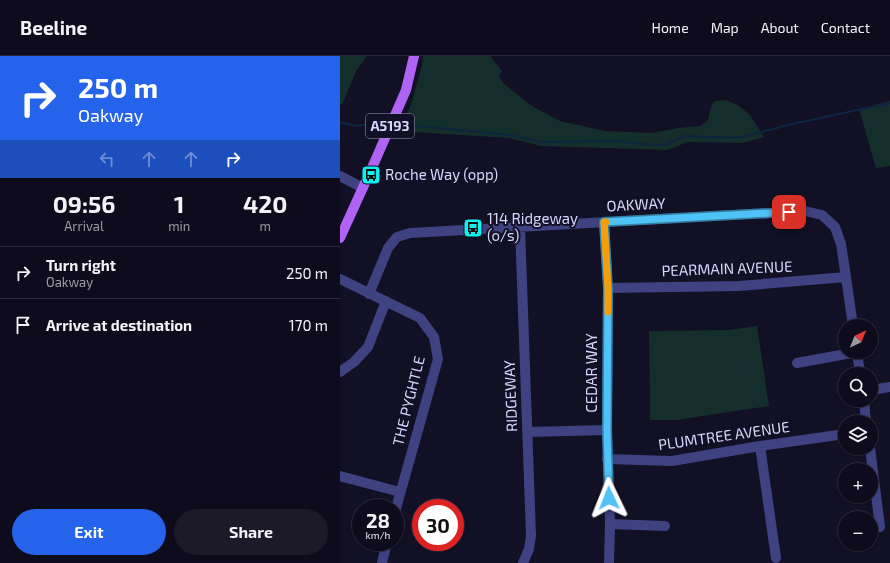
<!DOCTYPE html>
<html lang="en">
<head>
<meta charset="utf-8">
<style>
	body { margin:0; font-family:"Exo 2",sans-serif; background:#1c1a29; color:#f1f3f6; height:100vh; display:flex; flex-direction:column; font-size:15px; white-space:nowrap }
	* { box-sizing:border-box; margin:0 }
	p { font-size:13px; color:#9b9ba3 }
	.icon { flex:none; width:22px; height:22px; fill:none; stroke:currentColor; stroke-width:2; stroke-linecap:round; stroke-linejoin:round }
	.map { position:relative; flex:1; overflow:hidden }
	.side { display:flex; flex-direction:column; background:#0e0c1c; width:340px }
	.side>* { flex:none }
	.top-card { background:#2563eb; color:#fff; overflow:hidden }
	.needle { width:26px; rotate:43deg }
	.tools { position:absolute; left:498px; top:263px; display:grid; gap:8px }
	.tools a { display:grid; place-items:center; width:40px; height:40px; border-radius:50%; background:#0e0c1c; box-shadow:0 1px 3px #0004,0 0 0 1px #2e2c3b; font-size:20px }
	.speed { position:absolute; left:12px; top:443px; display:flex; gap:8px; font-size:20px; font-weight:700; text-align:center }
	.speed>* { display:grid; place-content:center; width:52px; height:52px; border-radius:50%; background:#0e0c1c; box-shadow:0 1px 3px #0004,0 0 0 1px #2e2c3b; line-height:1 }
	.speed small { font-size:10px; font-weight:400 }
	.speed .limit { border:6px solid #d22; background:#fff; color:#111 }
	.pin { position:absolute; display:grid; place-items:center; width:34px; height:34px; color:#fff; margin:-17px; border-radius:8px; box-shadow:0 2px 6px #0006 }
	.me { position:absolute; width:44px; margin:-22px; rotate:358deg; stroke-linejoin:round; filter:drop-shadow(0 0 3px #0008) }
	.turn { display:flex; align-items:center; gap:14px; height:84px; padding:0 12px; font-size:18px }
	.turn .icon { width:52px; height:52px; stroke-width:2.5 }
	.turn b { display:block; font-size:28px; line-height:34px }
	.lanes { display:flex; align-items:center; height:38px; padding:0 12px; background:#0003; justify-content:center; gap:20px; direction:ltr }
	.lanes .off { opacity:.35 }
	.eta { display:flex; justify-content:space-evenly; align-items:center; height:68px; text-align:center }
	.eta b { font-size:24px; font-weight:700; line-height:28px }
	.primary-button { display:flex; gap:8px; margin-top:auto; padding:8px 12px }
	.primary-button a { flex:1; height:46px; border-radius:24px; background:#2563eb; color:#fff; font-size:16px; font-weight:700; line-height:46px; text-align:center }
	.primary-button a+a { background:#1c1a29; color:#f1f3f6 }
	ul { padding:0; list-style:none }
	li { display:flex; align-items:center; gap:12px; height:52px; padding:0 12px; border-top:1px solid #2e2c3b }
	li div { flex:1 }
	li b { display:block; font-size:15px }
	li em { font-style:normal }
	header { display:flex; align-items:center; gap:24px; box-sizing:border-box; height:56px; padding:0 20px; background:#0e0c1c; border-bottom:1px solid #2e2c3b }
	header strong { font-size:19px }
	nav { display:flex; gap:22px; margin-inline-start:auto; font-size:14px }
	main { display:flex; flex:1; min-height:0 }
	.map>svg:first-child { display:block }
	.green { fill:#142e2b }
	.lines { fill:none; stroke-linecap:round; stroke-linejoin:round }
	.stream { stroke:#0d2541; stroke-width:2 }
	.minor { stroke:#3e4281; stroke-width:10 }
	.major { stroke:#b064f6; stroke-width:10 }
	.route-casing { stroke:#337fa1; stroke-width:10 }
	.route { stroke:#4fc3f7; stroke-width:7 }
	.slow { stroke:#f59e0b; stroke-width:7 }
	.labels { text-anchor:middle; stroke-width:4; stroke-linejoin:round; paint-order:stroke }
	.shield { fill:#121025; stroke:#9c9bbc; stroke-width:1 }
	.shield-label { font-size:14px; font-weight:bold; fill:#d7d6fd }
	.poi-label { font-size:15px; fill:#d7d6fd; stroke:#121025; text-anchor:start }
	.street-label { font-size:15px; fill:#d7d6fd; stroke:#121025 }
</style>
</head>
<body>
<header>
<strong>Beeline</strong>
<nav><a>Home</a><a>Map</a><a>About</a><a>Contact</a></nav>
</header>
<main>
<section class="side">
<div class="top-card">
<div class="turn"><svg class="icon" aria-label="right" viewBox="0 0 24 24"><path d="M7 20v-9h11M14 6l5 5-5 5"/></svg><div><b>250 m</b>Oakway</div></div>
<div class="lanes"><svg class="icon off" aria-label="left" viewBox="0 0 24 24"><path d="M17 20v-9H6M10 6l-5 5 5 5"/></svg><svg class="icon off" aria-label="ahead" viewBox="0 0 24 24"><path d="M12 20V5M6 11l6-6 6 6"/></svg><svg class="icon off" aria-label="ahead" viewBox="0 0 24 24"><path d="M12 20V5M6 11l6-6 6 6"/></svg><svg class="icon" aria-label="right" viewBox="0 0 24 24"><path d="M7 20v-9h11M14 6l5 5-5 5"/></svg></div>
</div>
<div class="eta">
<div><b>09:56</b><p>Arrival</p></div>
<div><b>1</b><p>min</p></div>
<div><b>420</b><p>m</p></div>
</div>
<ul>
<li><svg class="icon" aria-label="right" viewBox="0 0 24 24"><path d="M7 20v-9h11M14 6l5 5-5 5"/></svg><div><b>Turn right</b><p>Oakway</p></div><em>250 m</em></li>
<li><svg class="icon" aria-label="arrive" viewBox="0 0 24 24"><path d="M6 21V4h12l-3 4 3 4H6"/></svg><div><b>Arrive at destination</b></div><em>170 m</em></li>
</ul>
<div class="primary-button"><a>Exit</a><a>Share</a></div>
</section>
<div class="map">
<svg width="550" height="507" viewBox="0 0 550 507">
	<rect width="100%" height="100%" fill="#121025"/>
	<path class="green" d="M 0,0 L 27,0 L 16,15 L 2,49 L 0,48 Z
		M 83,0 L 150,0 L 162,15 L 159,20 L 164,28 L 192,50 L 220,65 L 265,75 L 312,77 L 338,72 L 361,70 L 368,64 L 371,50 L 375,45 L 386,44 L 398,49 L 410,59 L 424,81 L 403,87 L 348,86 L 327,94 L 201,90 L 169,82 L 58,75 L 71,49 L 82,9 Z
		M 550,45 L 550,110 L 536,112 L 519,53 Z
		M 417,270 L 429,350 L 336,364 L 310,364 L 309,275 L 388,274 Z"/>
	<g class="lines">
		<path class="stream" d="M 0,66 L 15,70 L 31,68 L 48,68
			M 55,69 L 67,69 L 170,79 L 200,86 L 279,85 L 299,88 L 325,89 L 344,80 L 399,82 L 448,69 L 550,47"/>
		<path class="minor" d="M 0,120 L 23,132
			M 264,166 L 268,232 L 267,374 L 270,468 L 269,507
			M 180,171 L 191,480 L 189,493 L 183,507
			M 0,223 L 80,262 L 94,281 L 98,303 L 55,456
			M 268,232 L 399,230 L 506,221
			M 29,238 L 48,192 L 57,181 L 70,177 L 465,155 L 482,159 L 495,171 L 501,188 L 506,221 L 513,270
			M 517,296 L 520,318
			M 457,307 L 517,296
			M 0,316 L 14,306 L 28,291 L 46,245
			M 531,334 L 550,331
			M 524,344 L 526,366
			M 188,376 L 267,374
			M 420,390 L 436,502
			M 530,392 L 540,471
			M 267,403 L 332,405 L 420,390 L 505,378
			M 0,420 L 60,436
			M 270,468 L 325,470
			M 42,507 L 47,486"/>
		<path class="major" d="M 0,182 L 35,105 L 66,34 L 74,0"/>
	</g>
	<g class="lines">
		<g class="route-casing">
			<path id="route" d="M 269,442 L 267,374 L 268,232 L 264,166 L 449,156"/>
		</g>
		<use href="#route" class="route"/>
		<path class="slow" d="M 266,166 L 264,166 L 268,232 L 268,256"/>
	</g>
	<defs>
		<g id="bus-square" transform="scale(1)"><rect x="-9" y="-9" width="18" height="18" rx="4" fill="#0ef1f1" stroke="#121025"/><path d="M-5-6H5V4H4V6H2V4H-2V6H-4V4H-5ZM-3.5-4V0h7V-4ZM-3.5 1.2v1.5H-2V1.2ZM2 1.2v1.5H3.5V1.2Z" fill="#111"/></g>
	</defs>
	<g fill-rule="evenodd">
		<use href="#bus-square" x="31" y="119"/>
		<use href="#bus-square" x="133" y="172"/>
	</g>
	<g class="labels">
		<rect class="shield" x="26" y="58" width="48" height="24" rx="3"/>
		<g class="shield-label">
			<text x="50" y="75">A5193</text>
		</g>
		<g class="poi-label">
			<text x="45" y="124">Roche Way (opp)</text>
			<text x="147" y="168">114 Ridgeway<tspan x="147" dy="17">(o/s)</tspan></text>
		</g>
		<g class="street-label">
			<text transform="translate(296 149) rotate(-3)" y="5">OAKWAY</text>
			<text transform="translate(387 213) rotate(-2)" y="5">PEARMAIN AVENUE</text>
			<text transform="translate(252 317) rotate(-90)" y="5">CEDAR WAY</text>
			<text transform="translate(171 340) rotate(-92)" y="5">RIDGEWAY</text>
			<text transform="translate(69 345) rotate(-76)" y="5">THE PYGHTLE</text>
			<text transform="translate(384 380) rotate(-8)" y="5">PLUMTREE AVENUE</text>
		</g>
	</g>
</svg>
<div class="tools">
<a><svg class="needle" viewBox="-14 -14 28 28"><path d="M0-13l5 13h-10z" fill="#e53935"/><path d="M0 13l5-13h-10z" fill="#9b9ba3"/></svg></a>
<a><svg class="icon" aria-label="search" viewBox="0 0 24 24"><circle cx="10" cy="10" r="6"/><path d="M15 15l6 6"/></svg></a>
<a><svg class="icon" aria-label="layers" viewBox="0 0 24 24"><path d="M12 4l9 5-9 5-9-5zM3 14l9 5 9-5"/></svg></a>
<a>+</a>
<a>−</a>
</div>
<div class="speed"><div>28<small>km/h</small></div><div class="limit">30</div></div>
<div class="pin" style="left:449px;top:156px;background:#d93025"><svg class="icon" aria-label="arrive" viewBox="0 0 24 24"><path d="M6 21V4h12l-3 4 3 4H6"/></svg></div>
<svg class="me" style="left:269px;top:442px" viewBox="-20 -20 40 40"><path d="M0-17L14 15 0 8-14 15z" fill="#4fc3f7" stroke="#fff" stroke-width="4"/></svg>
</div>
</main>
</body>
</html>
